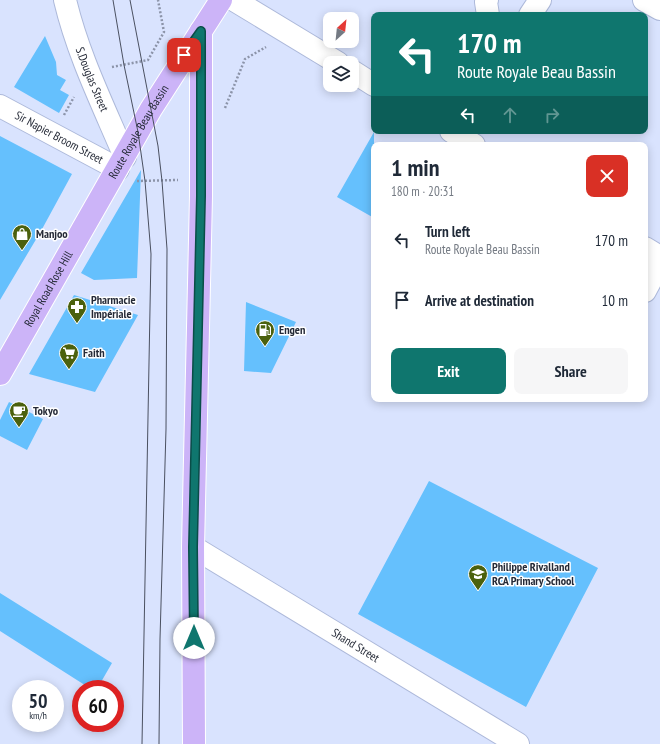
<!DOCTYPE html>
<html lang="en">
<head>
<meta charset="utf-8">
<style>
	body { margin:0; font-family:"PT Sans Narrow",sans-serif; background:#f6f6f7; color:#1f2937; height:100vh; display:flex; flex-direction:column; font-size:15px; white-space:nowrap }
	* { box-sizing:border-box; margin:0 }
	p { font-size:13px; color:#747a83 }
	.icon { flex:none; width:22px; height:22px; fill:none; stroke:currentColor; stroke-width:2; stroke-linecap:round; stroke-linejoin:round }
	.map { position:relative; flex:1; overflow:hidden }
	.sheet { position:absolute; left:371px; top:142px; width:277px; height:260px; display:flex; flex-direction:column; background:#fff; border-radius:8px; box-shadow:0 2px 10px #0003 }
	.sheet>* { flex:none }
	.hud { position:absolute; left:371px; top:12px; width:277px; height:122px; border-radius:8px; box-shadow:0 2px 10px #0003; background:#0f766e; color:#fff; overflow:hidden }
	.needle { width:26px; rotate:27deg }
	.buttons { position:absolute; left:323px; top:12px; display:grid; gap:8px }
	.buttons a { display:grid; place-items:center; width:36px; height:36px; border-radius:8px; background:#fff; box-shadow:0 2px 10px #0003; font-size:20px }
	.speed { position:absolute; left:12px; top:680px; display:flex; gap:8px; font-size:20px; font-weight:700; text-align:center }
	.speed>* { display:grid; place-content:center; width:52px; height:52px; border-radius:50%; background:#fff; box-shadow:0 2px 10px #0003; line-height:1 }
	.speed small { font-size:10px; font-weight:400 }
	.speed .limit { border:6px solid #d22; background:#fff; color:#111 }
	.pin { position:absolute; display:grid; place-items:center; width:34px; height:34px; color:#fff; margin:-17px; border-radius:8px; box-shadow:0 2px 6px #0006 }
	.me { position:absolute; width:44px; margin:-22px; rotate:0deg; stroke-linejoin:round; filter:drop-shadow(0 0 3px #0008) }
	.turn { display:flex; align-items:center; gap:14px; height:84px; padding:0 20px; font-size:18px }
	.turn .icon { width:52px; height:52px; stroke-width:2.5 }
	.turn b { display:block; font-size:28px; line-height:34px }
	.lanes { display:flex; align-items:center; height:38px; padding:0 20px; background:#0003; justify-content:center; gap:20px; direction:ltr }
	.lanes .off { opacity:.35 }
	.round { display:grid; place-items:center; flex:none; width:42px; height:42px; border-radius:8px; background:#f6f6f7 }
	.headline { display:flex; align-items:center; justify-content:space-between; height:68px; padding:0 20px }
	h1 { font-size:24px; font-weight:800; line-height:30px }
	.primary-button { display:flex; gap:8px; margin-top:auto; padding:8px 20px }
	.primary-button a { flex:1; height:46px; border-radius:8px; background:#0f766e; color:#fff; font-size:16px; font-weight:800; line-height:46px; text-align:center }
	.primary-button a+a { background:#f6f6f7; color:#1f2937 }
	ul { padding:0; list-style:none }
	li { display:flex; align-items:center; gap:12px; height:60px; padding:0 20px }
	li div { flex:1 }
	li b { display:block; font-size:15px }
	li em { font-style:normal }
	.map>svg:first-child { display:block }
	.building { fill:#65c0fd }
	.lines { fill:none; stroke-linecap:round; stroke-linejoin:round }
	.minor-casing { stroke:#adb9da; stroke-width:24 }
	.major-casing { stroke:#fff; stroke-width:24 }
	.path { stroke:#8c94a9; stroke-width:2.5; stroke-dasharray:2 2; stroke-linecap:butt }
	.minor { stroke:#fff; stroke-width:22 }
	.major { stroke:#ccb4f8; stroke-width:22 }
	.tram { stroke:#4a5060; stroke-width:1 }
	.route-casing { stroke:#0a4d48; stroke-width:10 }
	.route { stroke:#0f766e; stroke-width:7 }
	.labels { text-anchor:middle; stroke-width:3; stroke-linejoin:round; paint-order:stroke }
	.street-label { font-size:12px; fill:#252a37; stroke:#fff }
	.poi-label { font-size:12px; font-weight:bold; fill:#252a37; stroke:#fff; text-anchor:start }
</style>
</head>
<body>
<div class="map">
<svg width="660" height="744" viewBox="0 0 660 744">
	<rect width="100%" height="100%" fill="#d9e3fe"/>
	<path class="building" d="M 45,36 L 56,62 L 57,75 L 66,80 L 60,90 L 69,95 L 59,113 L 14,87 Z
		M 374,132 L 374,218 L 337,197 Z
		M 0,136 L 72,174 L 41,231 L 0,300 Z
		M 141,170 L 137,278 L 94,280 L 81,273 Z
		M 74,295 L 138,315 L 95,392 L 29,374 Z
		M 246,302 L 296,322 L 271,373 L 244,371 Z
		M 9,402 L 43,419 L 27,450 L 0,436 L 0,420 Z
		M 429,481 L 598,568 L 526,707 L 358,614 Z
		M 0,593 L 112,663 L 97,689 L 91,689 L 0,631 Z"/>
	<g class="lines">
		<g class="minor-casing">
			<g id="minor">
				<path id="s1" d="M 65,0 C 78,55 103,105 125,157"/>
				<path d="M 234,0 L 338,63"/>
				<path d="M 487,0 L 486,2 L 488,15"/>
				<path d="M 644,0 L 660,9"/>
				<path d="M 530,15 L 540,0"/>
				<path d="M 352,71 L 374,85"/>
				<path id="s2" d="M 0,106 L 118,169"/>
				<path d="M 451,131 L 474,145"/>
				<path d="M 645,248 L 660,257"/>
				<path d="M 645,291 L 660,263"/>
				<path id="s3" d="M 193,547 L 518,744"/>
			</g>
		</g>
		<g class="major-casing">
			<g id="major">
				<path id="s4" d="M 0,374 L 151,109 L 221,0"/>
				<path d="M 194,744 L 193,547 L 201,196 L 201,31"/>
			</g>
		</g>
		<path class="path" d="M 112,67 L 148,60 L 164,32 L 158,0
			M 225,108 L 245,59 L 266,47
			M 64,115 L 74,97
			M 137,181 L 178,180"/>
		<use href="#minor" class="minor"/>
		<use href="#major" class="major"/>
		<path class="tram" d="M 113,0 L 124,65 L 138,132 L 145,181 L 151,254 L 142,744
			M 130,0 L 158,146 L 162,181 L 167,249 L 166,429 L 160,639 L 159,744"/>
	</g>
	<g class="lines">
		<g class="route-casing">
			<path id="route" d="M 184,55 L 201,31 L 201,196 L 193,547 L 194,638"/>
		</g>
		<use href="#route" class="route"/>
	</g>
	<defs>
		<g id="shop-pin" transform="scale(1)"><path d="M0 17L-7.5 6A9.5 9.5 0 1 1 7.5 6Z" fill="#4b610d" stroke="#fff"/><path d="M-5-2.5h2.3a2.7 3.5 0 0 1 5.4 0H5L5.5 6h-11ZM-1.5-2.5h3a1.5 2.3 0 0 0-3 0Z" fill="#fff"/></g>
		<g id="pharmacy-pin" transform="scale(1)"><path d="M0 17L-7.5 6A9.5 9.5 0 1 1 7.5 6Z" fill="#4b610d" stroke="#fff"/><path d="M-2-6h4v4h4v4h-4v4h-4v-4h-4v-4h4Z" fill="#fff"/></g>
		<g id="fuel-pin" transform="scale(1)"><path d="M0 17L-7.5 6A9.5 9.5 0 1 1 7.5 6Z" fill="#4b610d" stroke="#fff"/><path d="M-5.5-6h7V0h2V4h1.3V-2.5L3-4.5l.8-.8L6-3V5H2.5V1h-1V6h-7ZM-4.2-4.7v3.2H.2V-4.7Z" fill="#fff"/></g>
		<g id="supermarket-pin" transform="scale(1)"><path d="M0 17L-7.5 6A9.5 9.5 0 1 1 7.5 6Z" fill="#4b610d" stroke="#fff"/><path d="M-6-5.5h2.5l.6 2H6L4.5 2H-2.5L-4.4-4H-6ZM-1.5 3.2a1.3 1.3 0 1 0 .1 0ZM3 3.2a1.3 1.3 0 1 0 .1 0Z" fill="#fff"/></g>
		<g id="cafe-pin" transform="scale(1)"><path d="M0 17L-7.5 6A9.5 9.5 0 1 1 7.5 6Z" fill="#4b610d" stroke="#fff"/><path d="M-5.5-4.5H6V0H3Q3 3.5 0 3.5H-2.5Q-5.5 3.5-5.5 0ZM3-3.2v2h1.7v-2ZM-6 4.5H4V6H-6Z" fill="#fff"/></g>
		<g id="school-pin" transform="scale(1)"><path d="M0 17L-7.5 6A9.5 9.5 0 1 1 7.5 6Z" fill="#4b610d" stroke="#fff"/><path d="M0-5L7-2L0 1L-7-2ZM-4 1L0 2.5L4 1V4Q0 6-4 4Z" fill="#fff"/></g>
	</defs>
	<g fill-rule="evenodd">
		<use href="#shop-pin" x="22" y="234"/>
		<use href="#pharmacy-pin" x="77" y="307"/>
		<use href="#fuel-pin" x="265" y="330"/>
		<use href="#supermarket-pin" x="69" y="353"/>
		<use href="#cafe-pin" x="19" y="411"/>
		<use href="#school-pin" x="478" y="574"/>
	</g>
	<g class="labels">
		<g class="street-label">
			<text dy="4" stroke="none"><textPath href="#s1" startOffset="84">S.Douglas Street</textPath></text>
			<text dy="4" stroke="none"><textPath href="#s4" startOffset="279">Route Royale Beau Bassin</textPath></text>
			<text dy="4" stroke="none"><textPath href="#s2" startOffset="67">Sir Napier Broom Street</textPath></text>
			<text dy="4" stroke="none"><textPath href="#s4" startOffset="98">Royal Road Rose Hill</textPath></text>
			<text dy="4" stroke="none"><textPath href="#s3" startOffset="190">Shand Street</textPath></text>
		</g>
		<g class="poi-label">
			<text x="36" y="238">Manjoo</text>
			<text x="91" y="304">Pharmacie<tspan x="91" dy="14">Impériale</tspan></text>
			<text x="279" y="334">Engen</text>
			<text x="83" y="357">Faith</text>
			<text x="33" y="415">Tokyo</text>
			<text x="492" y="571">Philippe Rivalland<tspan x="492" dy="14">RCA Primary School</tspan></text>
		</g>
	</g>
</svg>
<div class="buttons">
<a><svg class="needle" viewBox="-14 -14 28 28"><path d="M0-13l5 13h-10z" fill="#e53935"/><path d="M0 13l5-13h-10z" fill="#747a83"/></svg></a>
<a><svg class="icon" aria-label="layers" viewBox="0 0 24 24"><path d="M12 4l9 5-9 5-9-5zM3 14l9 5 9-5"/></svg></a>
</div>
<div class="speed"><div>50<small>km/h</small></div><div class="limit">60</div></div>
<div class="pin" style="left:184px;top:55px;background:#d93025"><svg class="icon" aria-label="arrive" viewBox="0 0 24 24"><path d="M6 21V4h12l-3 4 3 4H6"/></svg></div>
<svg class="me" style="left:194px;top:638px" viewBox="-20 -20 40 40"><circle r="19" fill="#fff"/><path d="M0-13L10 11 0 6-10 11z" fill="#0f766e"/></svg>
<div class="hud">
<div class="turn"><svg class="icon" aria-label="left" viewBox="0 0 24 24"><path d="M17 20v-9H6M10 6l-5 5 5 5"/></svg><div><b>170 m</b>Route Royale Beau Bassin</div></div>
<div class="lanes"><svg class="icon" aria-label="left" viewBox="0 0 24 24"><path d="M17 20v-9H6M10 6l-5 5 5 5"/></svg><svg class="icon off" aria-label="ahead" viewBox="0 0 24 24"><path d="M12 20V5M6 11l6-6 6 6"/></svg><svg class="icon off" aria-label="right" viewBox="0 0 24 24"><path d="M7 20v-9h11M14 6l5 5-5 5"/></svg></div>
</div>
<section class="sheet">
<div class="headline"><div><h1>1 min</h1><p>180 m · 20:31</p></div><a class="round" style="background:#d93025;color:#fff"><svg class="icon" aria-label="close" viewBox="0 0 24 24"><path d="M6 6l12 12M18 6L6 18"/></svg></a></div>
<ul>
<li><svg class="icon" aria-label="left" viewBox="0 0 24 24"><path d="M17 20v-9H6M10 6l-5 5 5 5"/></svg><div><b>Turn left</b><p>Route Royale Beau Bassin</p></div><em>170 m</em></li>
<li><svg class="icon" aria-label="arrive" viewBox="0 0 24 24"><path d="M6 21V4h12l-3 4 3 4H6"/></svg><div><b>Arrive at destination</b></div><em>10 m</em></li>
</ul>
<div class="primary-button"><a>Exit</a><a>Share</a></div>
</section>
</div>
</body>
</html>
